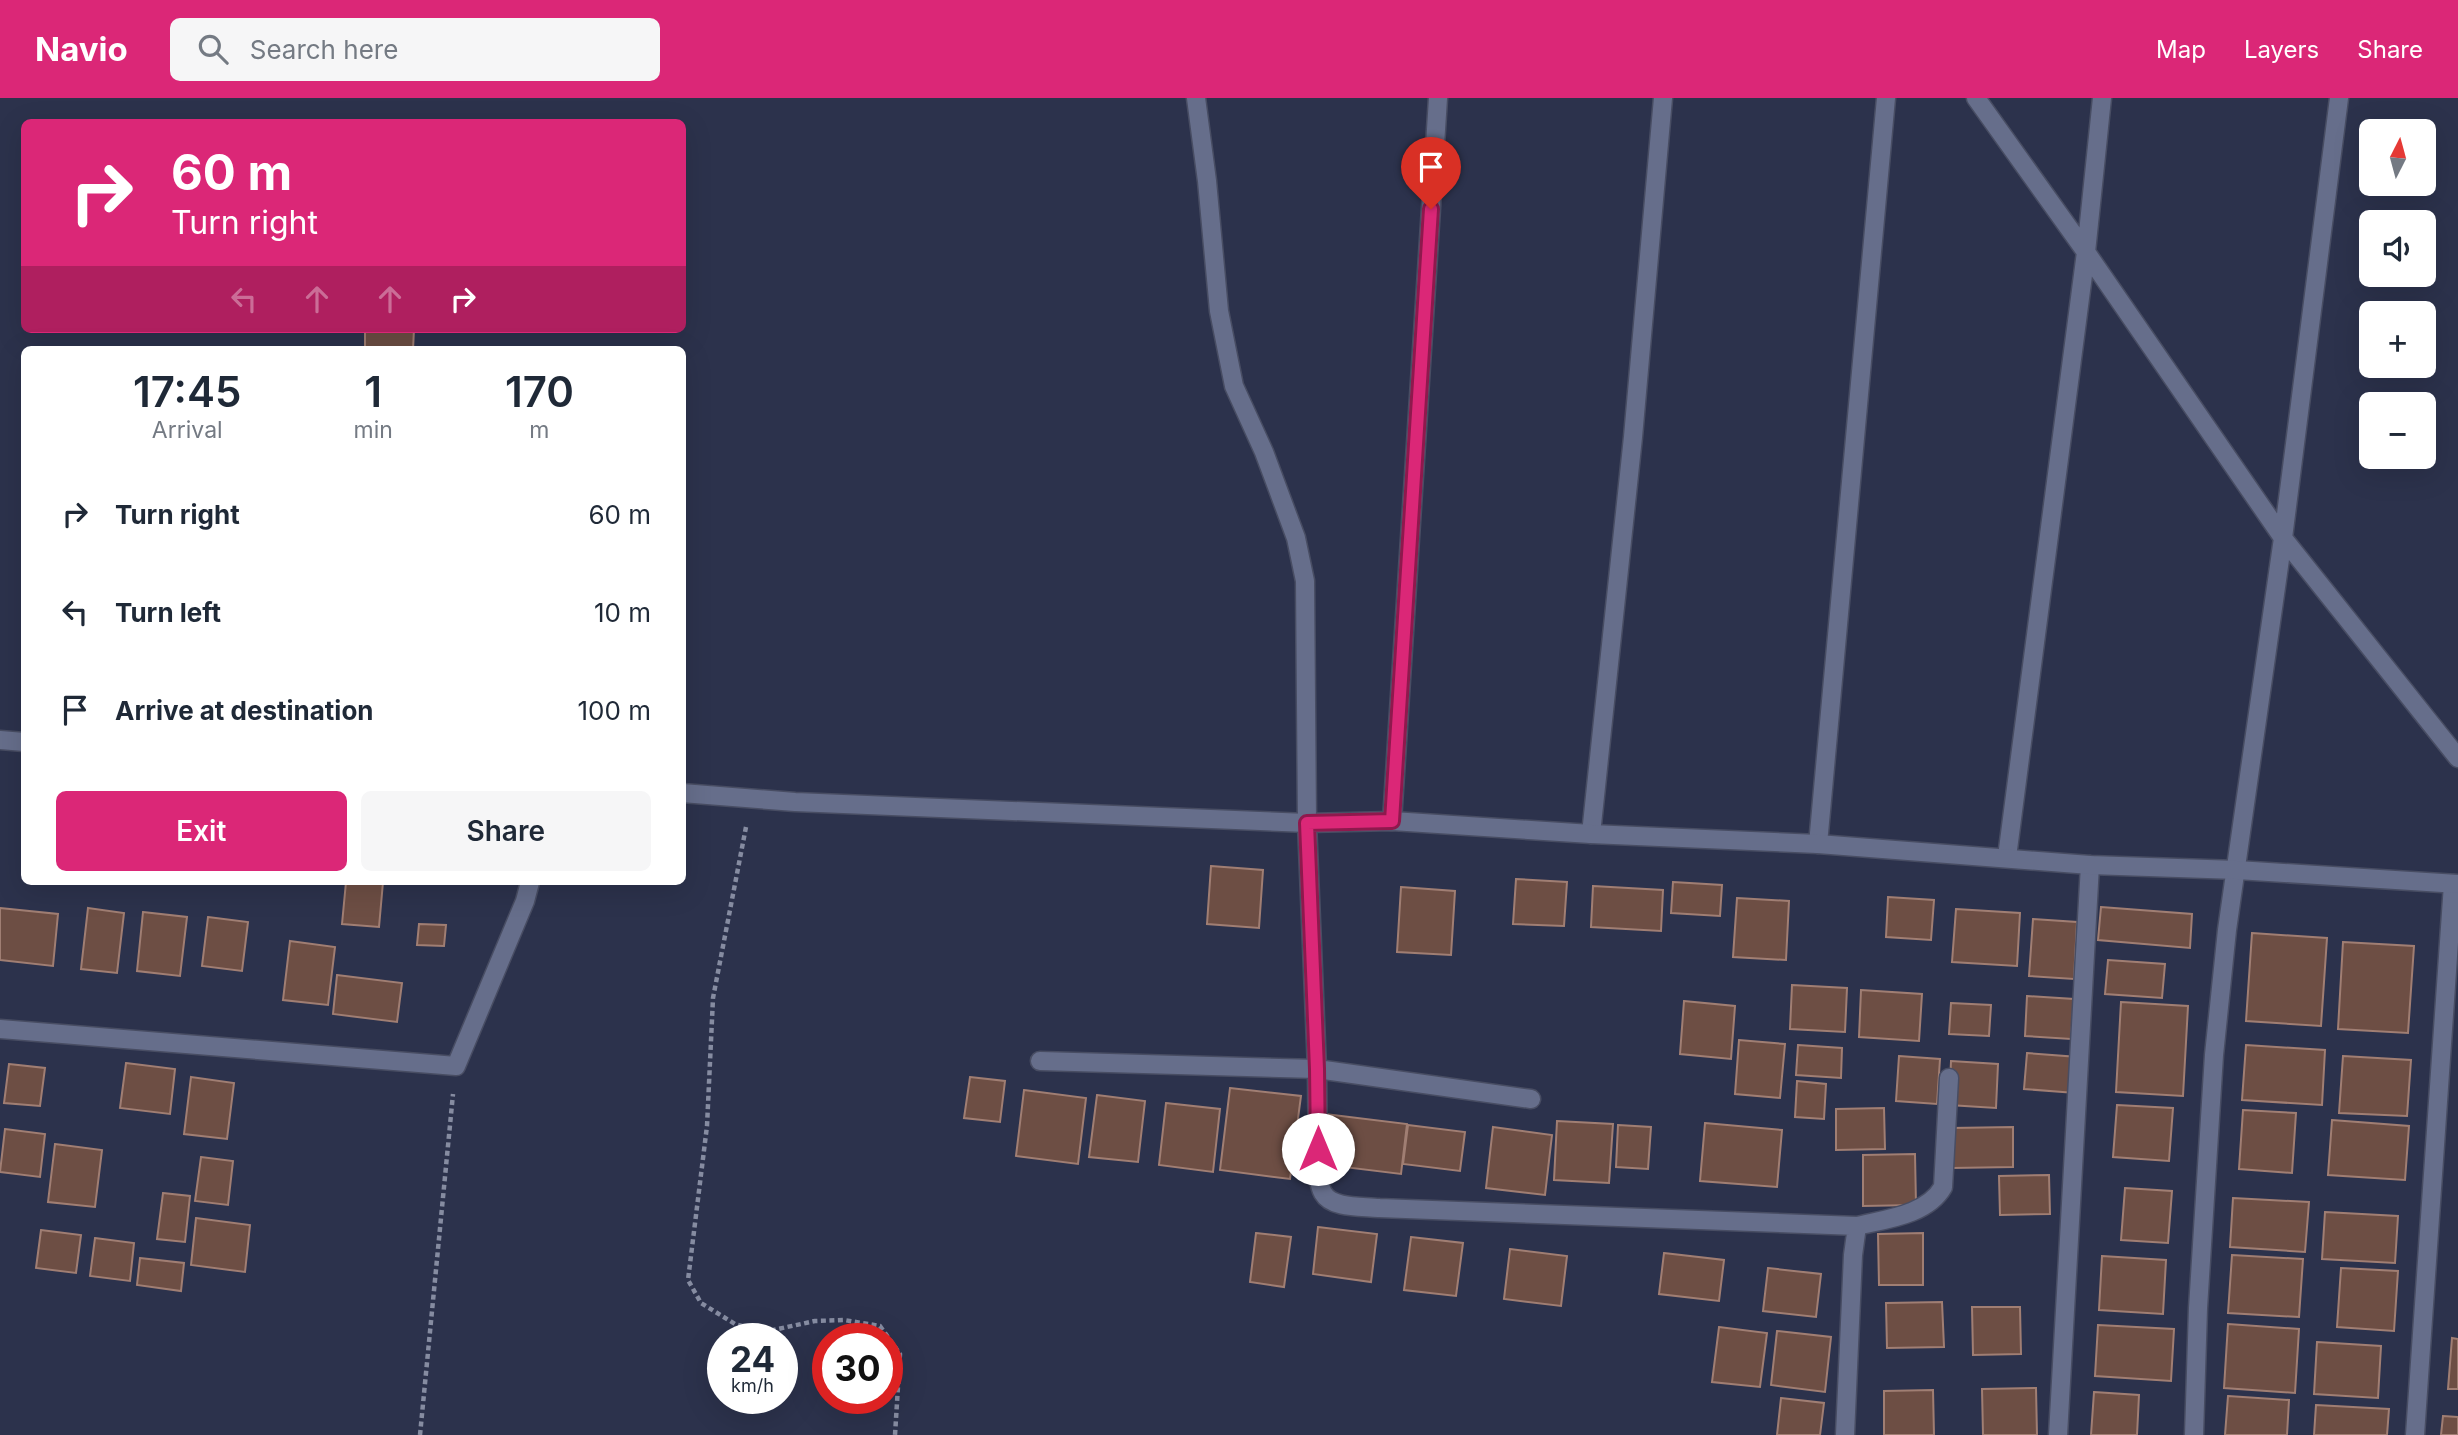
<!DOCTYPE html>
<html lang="en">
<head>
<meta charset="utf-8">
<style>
	body { margin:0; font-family:Inter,sans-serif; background:#f6f6f7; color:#1f2937; height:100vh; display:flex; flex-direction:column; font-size:26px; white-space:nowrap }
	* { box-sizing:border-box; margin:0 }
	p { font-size:23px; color:#747a83 }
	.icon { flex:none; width:38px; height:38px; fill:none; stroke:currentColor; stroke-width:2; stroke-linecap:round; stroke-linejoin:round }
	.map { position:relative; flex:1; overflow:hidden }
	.sheet { position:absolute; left:21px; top:248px; width:665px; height:539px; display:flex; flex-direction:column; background:#fff; border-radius:10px; box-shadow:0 7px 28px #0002 }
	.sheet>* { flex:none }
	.banner { position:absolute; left:21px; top:21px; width:665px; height:214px; border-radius:10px; box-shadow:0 7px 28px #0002; background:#db2777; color:#fff; overflow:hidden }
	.needle { width:46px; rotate:6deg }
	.tools { position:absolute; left:2359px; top:21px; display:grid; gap:14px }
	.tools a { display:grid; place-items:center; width:77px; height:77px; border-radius:10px; background:#fff; box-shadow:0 7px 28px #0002; font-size:35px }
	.speed { position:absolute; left:707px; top:1225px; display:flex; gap:14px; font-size:35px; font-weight:700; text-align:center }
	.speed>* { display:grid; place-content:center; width:91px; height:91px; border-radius:50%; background:#fff; box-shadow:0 7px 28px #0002; line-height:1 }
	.speed small { font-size:18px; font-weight:400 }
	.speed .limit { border:10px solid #d22; background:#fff; color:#111 }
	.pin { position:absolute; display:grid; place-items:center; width:60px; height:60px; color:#fff; margin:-72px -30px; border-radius:50% 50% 50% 0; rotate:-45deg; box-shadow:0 0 7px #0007 }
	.pin .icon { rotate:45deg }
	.me { position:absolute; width:77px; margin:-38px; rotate:0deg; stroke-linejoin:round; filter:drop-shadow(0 0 5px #0008) }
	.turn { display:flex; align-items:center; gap:24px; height:147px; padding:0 35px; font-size:32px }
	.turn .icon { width:91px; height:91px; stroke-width:2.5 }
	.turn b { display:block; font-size:49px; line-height:60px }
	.lanes { display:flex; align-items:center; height:66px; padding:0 35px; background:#0003; justify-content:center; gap:35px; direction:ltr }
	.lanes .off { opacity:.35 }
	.eta { display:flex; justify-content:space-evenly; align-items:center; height:119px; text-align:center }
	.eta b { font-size:42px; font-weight:600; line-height:49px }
	.primary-button { display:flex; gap:14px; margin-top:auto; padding:14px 35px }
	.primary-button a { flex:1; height:80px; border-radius:10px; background:#db2777; color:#fff; font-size:28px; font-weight:600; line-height:80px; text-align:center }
	.primary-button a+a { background:#f6f6f7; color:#1f2937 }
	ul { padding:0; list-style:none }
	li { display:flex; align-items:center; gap:21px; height:98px; padding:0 35px }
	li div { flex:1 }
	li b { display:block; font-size:26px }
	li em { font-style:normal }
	header { display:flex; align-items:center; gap:42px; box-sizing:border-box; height:98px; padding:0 35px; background:#db2777; color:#fff }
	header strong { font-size:33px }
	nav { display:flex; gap:38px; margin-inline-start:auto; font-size:24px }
	.search { width:490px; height:63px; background:#f6f6f7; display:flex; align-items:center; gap:18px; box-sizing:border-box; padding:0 24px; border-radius:10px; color:#747a83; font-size:26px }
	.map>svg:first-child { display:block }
	.building { fill:#6d4e44; stroke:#a07e73; stroke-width:2 }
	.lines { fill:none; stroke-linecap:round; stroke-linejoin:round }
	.minor-casing { stroke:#484d63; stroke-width:21 }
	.tertiary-casing { stroke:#484d63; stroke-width:21 }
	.path { stroke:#868ca1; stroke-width:4.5; stroke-dasharray:5 3.5; stroke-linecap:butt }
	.minor { stroke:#666e8b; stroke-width:18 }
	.tertiary { stroke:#666e8b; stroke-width:18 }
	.route-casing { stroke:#8e194d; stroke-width:18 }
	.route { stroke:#db2777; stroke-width:12 }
</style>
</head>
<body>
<header>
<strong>Navio</strong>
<div class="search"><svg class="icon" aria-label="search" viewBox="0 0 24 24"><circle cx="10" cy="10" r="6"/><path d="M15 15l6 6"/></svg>Search here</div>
<nav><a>Map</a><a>Layers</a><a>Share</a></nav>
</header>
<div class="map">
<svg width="2458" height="1337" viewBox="0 0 2458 1337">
	<rect width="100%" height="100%" fill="#2c324c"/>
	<path class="building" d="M 365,231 L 414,231 L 413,252 L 365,252 Z
		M 1211,768 L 1263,772 L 1259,830 L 1207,826 Z
		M 1516,781 L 1567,784 L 1564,828 L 1513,826 Z
		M 346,784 L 383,784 L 379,829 L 342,826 Z
		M 1673,784 L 1722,787 L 1720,818 L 1671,815 Z
		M 1593,788 L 1663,792 L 1661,833 L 1591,829 Z
		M 1401,789 L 1455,793 L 1451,857 L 1397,854 Z
		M 1888,799 L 1934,802 L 1931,842 L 1886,839 Z
		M 1737,800 L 1789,803 L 1786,862 L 1733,859 Z
		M 2101,809 L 2192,816 L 2190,850 L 2098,842 Z
		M 0,810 L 58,816 L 53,868 L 0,862 Z
		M 88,810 L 124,815 L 117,875 L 81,871 Z
		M 1956,811 L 2020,815 L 2017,868 L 1952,864 Z
		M 143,814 L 187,819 L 180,878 L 137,873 Z
		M 208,819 L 248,824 L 242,873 L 202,868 Z
		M 2033,821 L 2077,824 L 2074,881 L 2029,878 Z
		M 419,826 L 446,827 L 444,848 L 417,847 Z
		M 2252,835 L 2327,840 L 2321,928 L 2246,923 Z
		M 290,843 L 335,849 L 328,907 L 283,902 Z
		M 2343,844 L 2414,848 L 2408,935 L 2338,931 Z
		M 2108,862 L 2165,866 L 2162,900 L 2105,896 Z
		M 337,877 L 402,885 L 397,924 L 333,916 Z
		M 1792,887 L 1847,890 L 1845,934 L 1790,931 Z
		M 1861,892 L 1922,896 L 1919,943 L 1859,939 Z
		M 2027,898 L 2074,901 L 2071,941 L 2025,938 Z
		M 1684,903 L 1735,908 L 1731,961 L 1680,956 Z
		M 2121,904 L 2188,908 L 2183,998 L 2116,994 Z
		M 1951,905 L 1991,907 L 1989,938 L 1949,936 Z
		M 1739,942 L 1785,946 L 1780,1000 L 1735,996 Z
		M 1798,947 L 1842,950 L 1841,980 L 1796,977 Z
		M 2246,947 L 2325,952 L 2322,1007 L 2242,1002 Z
		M 2027,955 L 2078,959 L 2075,995 L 2024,991 Z
		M 1899,958 L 1940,961 L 1937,1006 L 1896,1003 Z
		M 2343,958 L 2411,962 L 2407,1018 L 2339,1015 Z
		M 1951,963 L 1998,966 L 1996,1010 L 1949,1007 Z
		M 126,965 L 175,971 L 170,1016 L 120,1010 Z
		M 9,966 L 45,970 L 40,1008 L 4,1005 Z
		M 191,979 L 234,985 L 227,1041 L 184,1036 Z
		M 970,979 L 1005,983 L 1000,1024 L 964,1020 Z
		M 1797,983 L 1826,986 L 1824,1021 L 1795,1019 Z
		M 1230,990 L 1301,998 L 1290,1081 L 1220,1072 Z
		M 1024,992 L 1086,1000 L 1078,1066 L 1016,1058 Z
		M 1097,997 L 1145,1003 L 1138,1064 L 1089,1059 Z
		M 1166,1005 L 1220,1011 L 1213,1074 L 1159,1067 Z
		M 2117,1007 L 2173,1010 L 2169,1063 L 2113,1059 Z
		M 1884,1010 L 1885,1051 L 1836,1052 L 1836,1011 Z
		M 2243,1012 L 2296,1015 L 2292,1075 L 2239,1071 Z
		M 1325,1016 L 1407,1026 L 1401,1076 L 1319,1066 Z
		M 2332,1022 L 2409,1028 L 2405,1082 L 2328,1077 Z
		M 1557,1023 L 1613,1026 L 1609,1085 L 1554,1082 Z
		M 1705,1025 L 1782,1032 L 1777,1089 L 1700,1083 Z
		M 1408,1027 L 1465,1034 L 1460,1073 L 1403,1066 Z
		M 1618,1027 L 1651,1029 L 1648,1071 L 1616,1069 Z
		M 1493,1029 L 1552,1037 L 1545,1097 L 1486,1090 Z
		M 2013,1029 L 2013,1069 L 1952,1070 L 1951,1030 Z
		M 5,1031 L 45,1036 L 40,1079 L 0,1074 Z
		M 55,1046 L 102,1052 L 95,1109 L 48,1104 Z
		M 1915,1056 L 1916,1107 L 1863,1108 L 1863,1057 Z
		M 201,1059 L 233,1063 L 228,1107 L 195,1103 Z
		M 2049,1077 L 2050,1116 L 2000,1117 L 1999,1078 Z
		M 2125,1090 L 2172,1093 L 2168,1145 L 2121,1142 Z
		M 163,1095 L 190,1098 L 185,1144 L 157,1141 Z
		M 2233,1100 L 2309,1104 L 2305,1154 L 2230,1149 Z
		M 2325,1114 L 2398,1118 L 2395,1165 L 2322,1161 Z
		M 196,1120 L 250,1127 L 245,1174 L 191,1167 Z
		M 1318,1129 L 1377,1136 L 1371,1184 L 1313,1176 Z
		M 41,1132 L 81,1137 L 76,1175 L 36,1170 Z
		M 1256,1135 L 1291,1139 L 1284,1189 L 1250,1184 Z
		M 1923,1135 L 1923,1187 L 1879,1187 L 1878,1136 Z
		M 1411,1139 L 1463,1145 L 1456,1198 L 1404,1192 Z
		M 95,1140 L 134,1145 L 130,1183 L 90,1178 Z
		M 1510,1151 L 1567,1158 L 1561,1208 L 1504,1201 Z
		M 1664,1155 L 1724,1162 L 1719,1203 L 1659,1196 Z
		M 2232,1157 L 2303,1161 L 2299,1219 L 2228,1215 Z
		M 2102,1158 L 2166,1162 L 2163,1216 L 2099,1212 Z
		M 140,1160 L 184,1165 L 181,1193 L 137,1187 Z
		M 1768,1170 L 1821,1176 L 1816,1219 L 1763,1213 Z
		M 2341,1170 L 2398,1173 L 2394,1233 L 2337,1229 Z
		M 1942,1204 L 1944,1249 L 1887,1250 L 1886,1205 Z
		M 1972,1209 L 2020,1209 L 2021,1256 L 1973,1257 Z
		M 2228,1226 L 2299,1231 L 2295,1295 L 2224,1290 Z
		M 2098,1227 L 2174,1231 L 2171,1283 L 2095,1278 Z
		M 1719,1229 L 1767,1235 L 1760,1289 L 1712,1284 Z
		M 1777,1233 L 1831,1239 L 1825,1294 L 1771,1287 Z
		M 2452,1240 L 2458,1241 L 2458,1291 L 2448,1291 Z
		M 2317,1244 L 2381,1248 L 2378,1300 L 2314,1296 Z
		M 2036,1290 L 2037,1337 L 1983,1337 L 1982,1291 Z
		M 1933,1292 L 1934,1337 L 1884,1337 L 1884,1293 Z
		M 2094,1294 L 2139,1297 L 2137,1337 L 2091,1337 Z
		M 2228,1298 L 2289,1302 L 2287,1337 L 2225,1337 Z
		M 1781,1300 L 1824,1305 L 1820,1337 L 1777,1337 Z
		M 2316,1307 L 2389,1311 L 2387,1337 L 2314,1337 Z
		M 2443,1318 L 2458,1319 L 2458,1337 L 2441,1337 Z"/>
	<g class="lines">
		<g class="minor-casing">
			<path id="minor" d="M 1196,0 L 1207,83 L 1219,213 L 1234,288 L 1264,354 L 1296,440 L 1305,483 L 1307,725 L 1317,971 L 1318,1077 C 1319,1083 1320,1090 1323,1095 C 1332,1111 1363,1108 1379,1110 L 1857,1128 C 1886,1121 1927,1117 1943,1089 L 1949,980
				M 1976,0 L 2086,154 L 2283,440 L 2458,660
				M 1392,723 L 1438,0
				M 1591,736 L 1633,339 L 1663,0
				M 1818,746 L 1886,0
				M 2007,759 L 2086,154 L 2102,0
				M 0,931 L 456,968 L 525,803 L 530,784
				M 1040,963 L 1317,971 L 1531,1001
				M 1845,1337 L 1853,1157 L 1857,1128
				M 2058,1337 L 2090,767
				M 2194,1337 L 2198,1210 L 2214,957 L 2227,832 L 2283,440 L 2339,0
				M 2415,1337 L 2453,786"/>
		</g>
		<g class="tertiary-casing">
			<path id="tertiary" d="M 0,642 L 24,644
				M 682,695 L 795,704 L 1307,725 L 1392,723 L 1591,736 L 1818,746 L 2090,767 L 2237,772 L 2458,786"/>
		</g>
		<path class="path" d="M 746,729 L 713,900 L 707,1028 L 688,1182 L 701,1205 L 735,1226 L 764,1234 L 815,1223 L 844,1222 L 880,1228 L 900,1256 L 895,1337
			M 420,1337 L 453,996"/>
		<use href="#minor" class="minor"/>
		<use href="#tertiary" class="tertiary"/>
	</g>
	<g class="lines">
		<g class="route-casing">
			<path id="route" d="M 1318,1051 L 1317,971 L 1307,725 L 1392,723 L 1431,111"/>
		</g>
		<use href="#route" class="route"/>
	</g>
</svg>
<div class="tools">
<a><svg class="needle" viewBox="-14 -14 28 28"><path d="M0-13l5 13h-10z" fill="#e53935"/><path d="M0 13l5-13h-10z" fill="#747a83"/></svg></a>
<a><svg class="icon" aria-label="sound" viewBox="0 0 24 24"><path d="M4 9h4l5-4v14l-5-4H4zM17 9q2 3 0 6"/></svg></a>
<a>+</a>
<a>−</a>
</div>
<div class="speed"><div>24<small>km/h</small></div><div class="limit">30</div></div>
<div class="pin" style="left:1431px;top:111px;background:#d93025"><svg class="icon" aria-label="arrive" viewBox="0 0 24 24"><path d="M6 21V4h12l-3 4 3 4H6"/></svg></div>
<svg class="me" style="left:1318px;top:1051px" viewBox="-20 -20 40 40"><circle r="19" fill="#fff"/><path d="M0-13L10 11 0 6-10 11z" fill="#db2777"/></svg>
<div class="banner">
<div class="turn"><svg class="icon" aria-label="right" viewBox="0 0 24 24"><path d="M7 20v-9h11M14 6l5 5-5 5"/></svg><div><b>60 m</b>Turn right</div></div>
<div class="lanes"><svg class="icon off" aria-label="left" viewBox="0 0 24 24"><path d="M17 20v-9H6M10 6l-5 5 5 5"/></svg><svg class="icon off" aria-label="ahead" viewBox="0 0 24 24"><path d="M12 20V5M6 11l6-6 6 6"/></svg><svg class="icon off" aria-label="ahead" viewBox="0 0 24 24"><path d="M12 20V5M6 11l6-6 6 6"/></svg><svg class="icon" aria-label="right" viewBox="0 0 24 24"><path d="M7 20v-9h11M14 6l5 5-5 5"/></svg></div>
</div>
<section class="sheet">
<div class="eta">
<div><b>17:45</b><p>Arrival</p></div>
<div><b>1</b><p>min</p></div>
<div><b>170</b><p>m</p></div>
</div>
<ul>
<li><svg class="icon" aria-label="right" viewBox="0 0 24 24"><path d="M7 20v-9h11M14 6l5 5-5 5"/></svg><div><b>Turn right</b></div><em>60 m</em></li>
<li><svg class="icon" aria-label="left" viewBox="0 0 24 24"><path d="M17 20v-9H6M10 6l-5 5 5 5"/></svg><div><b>Turn left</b></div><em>10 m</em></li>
<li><svg class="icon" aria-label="arrive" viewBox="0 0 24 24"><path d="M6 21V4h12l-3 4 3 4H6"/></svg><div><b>Arrive at destination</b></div><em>100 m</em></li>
</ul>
<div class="primary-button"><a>Exit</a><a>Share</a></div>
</section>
</div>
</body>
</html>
